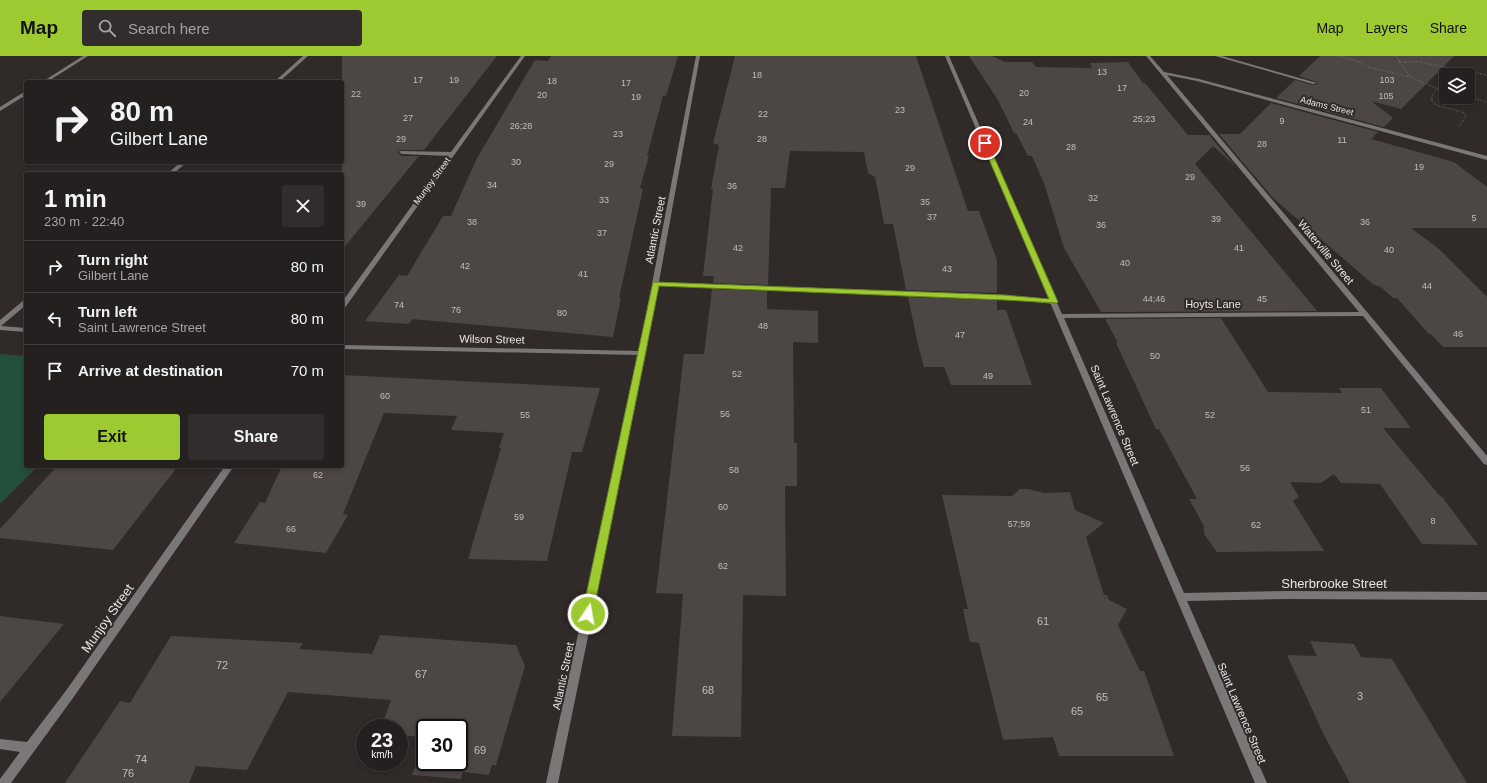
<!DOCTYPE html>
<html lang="en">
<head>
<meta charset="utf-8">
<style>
	body { margin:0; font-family:Helvetica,sans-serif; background:#302d2c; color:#f1f3f6; height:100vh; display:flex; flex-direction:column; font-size:15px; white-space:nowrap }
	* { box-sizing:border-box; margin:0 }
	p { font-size:13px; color:#a3a3a4 }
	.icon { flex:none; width:22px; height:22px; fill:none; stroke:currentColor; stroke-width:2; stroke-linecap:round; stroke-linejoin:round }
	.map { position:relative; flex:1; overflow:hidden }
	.drawer { position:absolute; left:24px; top:116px; width:320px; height:296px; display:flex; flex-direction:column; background:#24201f; border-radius:4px; box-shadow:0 2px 6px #0003,0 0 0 1px #413e3d }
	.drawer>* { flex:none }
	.hud { position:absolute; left:24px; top:24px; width:320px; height:84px; border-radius:4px; box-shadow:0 2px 6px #0003,0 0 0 1px #413e3d; background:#24201f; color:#f1f3f6; overflow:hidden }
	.tools { position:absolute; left:1439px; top:12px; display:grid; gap:8px }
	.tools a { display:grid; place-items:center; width:36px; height:36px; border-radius:4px; background:#24201f; box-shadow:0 2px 6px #0003,0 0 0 1px #413e3d; font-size:20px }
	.speed { position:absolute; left:356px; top:663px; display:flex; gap:8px; font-size:20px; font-weight:700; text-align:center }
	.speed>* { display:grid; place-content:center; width:52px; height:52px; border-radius:50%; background:#24201f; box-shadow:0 2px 6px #0003,0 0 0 1px #413e3d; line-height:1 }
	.speed small { font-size:10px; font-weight:400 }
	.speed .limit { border:2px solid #111; border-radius:6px; background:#fff; color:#111 }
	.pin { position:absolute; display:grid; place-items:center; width:34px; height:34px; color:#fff; margin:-17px; border:2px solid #fff; border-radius:50%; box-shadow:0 1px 4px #0007 }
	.me { position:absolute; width:44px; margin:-22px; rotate:12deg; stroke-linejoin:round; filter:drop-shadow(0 0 3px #0008) }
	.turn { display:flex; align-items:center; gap:14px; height:84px; padding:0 20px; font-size:18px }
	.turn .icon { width:52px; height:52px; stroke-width:2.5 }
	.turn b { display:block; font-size:28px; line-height:34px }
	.round { display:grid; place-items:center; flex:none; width:42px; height:42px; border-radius:4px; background:#302d2c }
	.summary { display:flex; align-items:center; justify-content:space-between; height:68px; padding:0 20px }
	h1 { font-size:24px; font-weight:700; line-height:30px }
	.button { display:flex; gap:8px; margin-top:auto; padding:8px 20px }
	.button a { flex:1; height:46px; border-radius:4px; background:#9dca30; color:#111; font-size:16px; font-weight:700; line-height:46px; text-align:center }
	.button a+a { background:#302d2c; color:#f1f3f6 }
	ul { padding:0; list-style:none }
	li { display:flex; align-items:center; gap:12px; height:52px; padding:0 20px; border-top:1px solid #413e3d }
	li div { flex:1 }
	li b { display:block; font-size:15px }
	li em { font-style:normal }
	header { display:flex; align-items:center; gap:24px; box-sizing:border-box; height:56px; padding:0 20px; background:#9dca30; color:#111 }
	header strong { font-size:19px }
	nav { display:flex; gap:22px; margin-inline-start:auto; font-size:14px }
	.search { width:280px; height:36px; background:#302d2c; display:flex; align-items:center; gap:10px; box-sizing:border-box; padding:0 14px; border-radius:4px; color:#a3a3a4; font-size:15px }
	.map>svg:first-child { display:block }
	.green { fill:#23503b }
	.building { fill:#4c4744 }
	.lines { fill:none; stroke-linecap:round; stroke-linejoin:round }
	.path { stroke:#84807e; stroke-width:1.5; stroke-dasharray:0.5 2; stroke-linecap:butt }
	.service { fill:#7a7876; fill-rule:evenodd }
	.minor { fill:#7a7876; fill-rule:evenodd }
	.route { fill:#9dca30; stroke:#66831f }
	.labels { text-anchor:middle; stroke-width:4; stroke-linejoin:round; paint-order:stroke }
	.number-label { font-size:9px; fill:#c2bebc }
	.far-street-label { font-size:9px; fill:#e9e6e4; stroke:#302b29 }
	.street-label { font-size:11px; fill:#e9e6e4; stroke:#302b29 }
	.near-number-label { font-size:11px; fill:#c2bebc }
	.near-street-label { font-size:13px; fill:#e9e6e4; stroke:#302b29 }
</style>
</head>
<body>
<header>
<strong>Map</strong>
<div class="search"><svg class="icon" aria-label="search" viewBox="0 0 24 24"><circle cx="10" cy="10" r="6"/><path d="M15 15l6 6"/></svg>Search here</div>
<nav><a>Map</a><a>Layers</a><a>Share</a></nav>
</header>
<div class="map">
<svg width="1487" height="727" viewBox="0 0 1487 727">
	<rect width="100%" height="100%" fill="#302b29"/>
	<path class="green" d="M 0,298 L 26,300 L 26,410 L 38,410 L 0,448 Z"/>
	<path class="building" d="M 342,0 L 497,0 L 424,94 L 400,94 L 398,95 L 398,97 L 402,100 L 419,100 L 342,194 Z
		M 551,0 L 678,0 L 666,40 L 663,40 L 647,100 L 649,100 L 640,132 L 643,133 L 619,242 L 621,242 L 613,281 L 412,263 L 409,268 L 365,265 L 399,219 L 407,220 L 443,160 L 451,160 L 476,104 L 535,4 L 548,5 Z
		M 735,0 L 916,0 L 968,155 L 979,155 L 997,204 L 997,237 L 906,234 L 893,168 L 884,168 L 875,121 L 868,117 L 864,96 L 790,95 L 785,132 L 771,132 L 768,229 L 713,227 L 714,220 L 703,220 L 713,133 L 711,133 L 719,89 L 713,87 Z
		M 969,0 L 992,0 L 1005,6 L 1032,6 L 1036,11 L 1092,12 L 1090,7 L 1128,6 L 1143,27 L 1145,27 L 1188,79 L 1209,79 L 1235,110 L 1213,90 L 1195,108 L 1317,255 L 1101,256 L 1064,192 L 1044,127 L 1032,100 L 1028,100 L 1016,77 L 1014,77 L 998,44 Z
		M 1320,0 L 1454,0 L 1401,53 L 1371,45 L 1393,62 L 1384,71 L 1276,42 L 1295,24 L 1313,29 L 1318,28 L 1317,26 L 1299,20 Z
		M 1271,47 L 1378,76 L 1371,83 L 1454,106 L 1487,131 L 1487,172 L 1411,172 L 1439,193 L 1487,241 L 1487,291 L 1443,291 L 1432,279 L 1428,277 L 1397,242 L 1393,242 L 1381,231 L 1374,229 L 1273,142 L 1219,78 L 1240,78 Z
		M 712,233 L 767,235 L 767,253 L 818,255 L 818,287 L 793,286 L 794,387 L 797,387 L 797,430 L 785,430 L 786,540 L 743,539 L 741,681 L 672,680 L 683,538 L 656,537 L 684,298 L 704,298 Z
		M 908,241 L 997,244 L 997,254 L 1006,254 L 1032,329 L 951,329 L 944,311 L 924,311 L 918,289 Z
		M 1221,262 L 1268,336 L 1342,337 L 1339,332 L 1381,332 L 1411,372 L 1383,372 L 1439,439 L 1443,442 L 1478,489 L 1422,488 L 1380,428 L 1341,427 L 1334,418 L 1321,427 L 1290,426 L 1299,441 L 1293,445 L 1324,495 L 1217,496 L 1204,478 L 1204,470 L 1189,443 L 1197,443 L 1159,373 L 1156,373 L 1116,287 L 1118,287 L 1105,263 Z
		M 342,319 L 600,332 L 582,396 L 572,396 L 547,505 L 468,503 L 501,392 L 499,392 L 504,377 L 451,374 L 457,360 L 384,357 L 343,458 L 348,459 L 326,497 L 234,487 L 260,446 L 265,447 L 282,410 L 342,410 Z
		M 57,410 L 178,410 L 113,494 L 0,482 L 0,473 Z
		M 1020,433 L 1028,433 L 1044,437 L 1070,436 L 1075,454 L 1104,467 L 1086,481 L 1104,539 L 1107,539 L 1109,544 L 1127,553 L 1118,569 L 1140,615 L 1144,615 L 1174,700 L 1059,700 L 1053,681 L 1003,684 L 979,587 L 970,586 L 963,553 L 968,553 L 942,439 L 1012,440 Z
		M 0,560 L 64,568 L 0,646 Z
		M 380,579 L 516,589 L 525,610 L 496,709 L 492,709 L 489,719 L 463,716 L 461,723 L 412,719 L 425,683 L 425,706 L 459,706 L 459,672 L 425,672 L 425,681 L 399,679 L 399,672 L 381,672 L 391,644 L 288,636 L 247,714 L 196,710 L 189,727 L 65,727 L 120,645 L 130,647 L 171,580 L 303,587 L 299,593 L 372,598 Z
		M 1310,585 L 1354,588 L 1361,601 L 1392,603 L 1467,727 L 1350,727 L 1324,679 L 1287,599 L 1317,600 Z"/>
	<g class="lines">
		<path class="path" d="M 1338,0 L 1358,5 L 1368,11 L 1410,21
			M 1396,0 L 1410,21 L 1446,36
			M 1399,6 L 1419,6 L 1487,19
			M 1436,33 L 1431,43 L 1436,49 L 1465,57 L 1466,60 L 1459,71
			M 1466,41 L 1487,46"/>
		<path class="service" d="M 1215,0 L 1222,0 L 1317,27 L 1313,28 Z
			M 656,226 L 1004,239 L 1054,244 L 1057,246 L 1054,248 L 1004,243 L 654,229 L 653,228 Z"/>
		<path class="minor" d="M 83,0 L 88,0 L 47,26 L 42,26 Z
			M 303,0 L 308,0 L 279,26 L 274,26 Z
			M 521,0 L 525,0 L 344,253 L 342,253 L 342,246 L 448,100 L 402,98 L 399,96 L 400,95 L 451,96 Z
			M 696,0 L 700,0 L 646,297 L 558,727 L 546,727 L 638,299 L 342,293 L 342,289 L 639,295 Z
			M 945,0 L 949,0 L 1062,258 L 1359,256 L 1146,0 L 1150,0 L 1164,16 L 1199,23 L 1487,100 L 1487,104 L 1197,25 L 1167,19 L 1367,256 L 1487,400 L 1487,409 L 1484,408 L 1363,260 L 1064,262 L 1184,537 L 1287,535 L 1487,536 L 1487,544 L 1287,543 L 1187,545 L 1267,727 L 1255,727 Z
			M 24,36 L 26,36 L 26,39 L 0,55 L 0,51 Z
			M 181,106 L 187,106 L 173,118 L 167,118 Z
			M 26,243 L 26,249 L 1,270 L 26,272 L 26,276 L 0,274 L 0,264 L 24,244 Z
			M 225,410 L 234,410 L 73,642 L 11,727 L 0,727 L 0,723 L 20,696 L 0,693 L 0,683 L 27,686 L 65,636 Z"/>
	</g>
	<path class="route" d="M 983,85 L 988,87 L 1058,246 L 1057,247 L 1004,244 L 659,230 L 593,558 L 591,561 L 588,563 L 584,561 L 582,558 L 653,226 L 1004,239 L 1049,243 L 982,87 Z"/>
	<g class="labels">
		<g class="number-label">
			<text x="1102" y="19">13</text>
			<text x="757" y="22">18</text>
			<text x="418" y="27">17</text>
			<text x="454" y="27">19</text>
			<text x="1387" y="27">103</text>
			<text x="552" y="28">18</text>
			<text x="626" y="30">17</text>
			<text x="1122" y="35">17</text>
			<text x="1024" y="40">20</text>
			<text x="356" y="41">22</text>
			<text x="542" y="42">20</text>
			<text x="1386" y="43">105</text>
			<text x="636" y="44">19</text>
			<text x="900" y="57">23</text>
			<text x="763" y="61">22</text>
			<text x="408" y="65">27</text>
			<text x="1144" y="66">25;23</text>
			<text x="1282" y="68">9</text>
			<text x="1028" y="69">24</text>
			<text x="521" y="73">26;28</text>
			<text x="618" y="81">23</text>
			<text x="401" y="86">29</text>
			<text x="762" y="86">28</text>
			<text x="1342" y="87">11</text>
			<text x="1262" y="91">28</text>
			<text x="1071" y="94">28</text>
			<text x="516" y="109">30</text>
			<text x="609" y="111">29</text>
			<text x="1419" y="114">19</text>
			<text x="910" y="115">29</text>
			<text x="1190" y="124">29</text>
			<text x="492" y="132">34</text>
			<text x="732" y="133">36</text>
			<text x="1093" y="145">32</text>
			<text x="604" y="147">33</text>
			<text x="925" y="149">35</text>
			<text x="361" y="151">39</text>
			<text x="932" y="164">37</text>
			<text x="1474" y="165">5</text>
			<text x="1216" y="166">39</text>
			<text x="472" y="169">38</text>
			<text x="1365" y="169">36</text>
			<text x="1101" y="172">36</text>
			<text x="602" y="180">37</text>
			<text x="738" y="195">42</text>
			<text x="1239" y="195">41</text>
			<text x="1389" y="197">40</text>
			<text x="1125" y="210">40</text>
			<text x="465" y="213">42</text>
			<text x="947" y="216">43</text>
			<text x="583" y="221">41</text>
			<text x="1427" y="233">44</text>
			<text x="1154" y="246">44;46</text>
			<text x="1262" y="246">45</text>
			<text x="399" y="252">74</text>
			<text x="456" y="257">76</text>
			<text x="562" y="260">80</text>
			<text x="763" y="273">48</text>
			<text x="1458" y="281">46</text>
			<text x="960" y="282">47</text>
			<text x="1155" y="303">50</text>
			<text x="737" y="321">52</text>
			<text x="988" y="323">49</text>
			<text x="385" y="343">60</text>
			<text x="1366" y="357">51</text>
			<text x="725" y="361">56</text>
			<text x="525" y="362">55</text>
			<text x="1210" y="362">52</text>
			<text x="1245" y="415">56</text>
			<text x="734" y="417">58</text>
			<text x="318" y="422">62</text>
			<text x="723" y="454">60</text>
			<text x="519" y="464">59</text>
			<text x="1433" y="468">8</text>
			<text x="1019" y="471">57;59</text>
			<text x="1256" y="472">62</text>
			<text x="291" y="476">66</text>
			<text x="723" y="513">62</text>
		</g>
		<g class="far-street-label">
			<text transform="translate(1327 50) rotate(14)" y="3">Adams Street</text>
			<text transform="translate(432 125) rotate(-54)" y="3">Munjoy Street</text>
		</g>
		<g class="street-label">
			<text transform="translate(655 174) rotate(-79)" y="4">Atlantic Street</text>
			<text transform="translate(1326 196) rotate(50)" y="4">Waterville Street</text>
			<text x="1213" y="252">Hoyts Lane</text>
			<text transform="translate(492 283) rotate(1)" y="4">Wilson Street</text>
			<text transform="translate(1115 359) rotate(67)" y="4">Saint Lawrence Street</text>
			<text transform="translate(563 620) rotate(-78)" y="4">Atlantic Street</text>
			<text transform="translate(1242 657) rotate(67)" y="4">Saint Lawrence Street</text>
		</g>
		<g class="near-number-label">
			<text x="1043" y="569">61</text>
			<text x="222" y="613">72</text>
			<text x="421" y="622">67</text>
			<text x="708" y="638">68</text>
			<text x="1360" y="644">3</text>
			<text x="1102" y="645">65</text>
			<text x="1077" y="659">65</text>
			<text x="480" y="698">69</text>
			<text x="141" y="707">74</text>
			<text x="128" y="721">76</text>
		</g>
		<g class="near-street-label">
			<text x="1334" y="532">Sherbrooke Street</text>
			<text transform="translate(107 562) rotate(-55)" y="5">Munjoy Street</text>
		</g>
	</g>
</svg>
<div class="tools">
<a><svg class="icon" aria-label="layers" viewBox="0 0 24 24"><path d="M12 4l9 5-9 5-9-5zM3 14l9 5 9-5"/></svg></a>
</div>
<div class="speed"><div>23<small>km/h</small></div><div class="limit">30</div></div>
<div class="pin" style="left:985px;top:87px;background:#d93025"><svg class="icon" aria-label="arrive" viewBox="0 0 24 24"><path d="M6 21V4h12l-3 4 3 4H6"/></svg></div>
<svg class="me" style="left:588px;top:558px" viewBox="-20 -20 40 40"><circle r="17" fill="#9dca30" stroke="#fff" stroke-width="3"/><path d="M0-11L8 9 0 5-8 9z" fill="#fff"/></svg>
<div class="hud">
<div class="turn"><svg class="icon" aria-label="right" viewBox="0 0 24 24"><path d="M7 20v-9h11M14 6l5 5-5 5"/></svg><div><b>80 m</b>Gilbert Lane</div></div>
</div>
<section class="drawer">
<div class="summary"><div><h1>1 min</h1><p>230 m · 22:40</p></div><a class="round"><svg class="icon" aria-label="close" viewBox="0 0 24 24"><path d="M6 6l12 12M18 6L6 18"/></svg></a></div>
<ul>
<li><svg class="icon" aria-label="right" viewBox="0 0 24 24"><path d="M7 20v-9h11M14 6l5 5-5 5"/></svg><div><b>Turn right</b><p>Gilbert Lane</p></div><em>80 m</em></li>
<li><svg class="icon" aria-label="left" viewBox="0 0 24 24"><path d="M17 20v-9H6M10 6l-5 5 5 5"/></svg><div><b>Turn left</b><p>Saint Lawrence Street</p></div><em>80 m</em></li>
<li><svg class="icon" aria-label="arrive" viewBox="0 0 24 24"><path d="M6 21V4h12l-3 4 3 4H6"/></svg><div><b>Arrive at destination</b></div><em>70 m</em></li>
</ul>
<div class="button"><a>Exit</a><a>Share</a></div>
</section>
</div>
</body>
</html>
